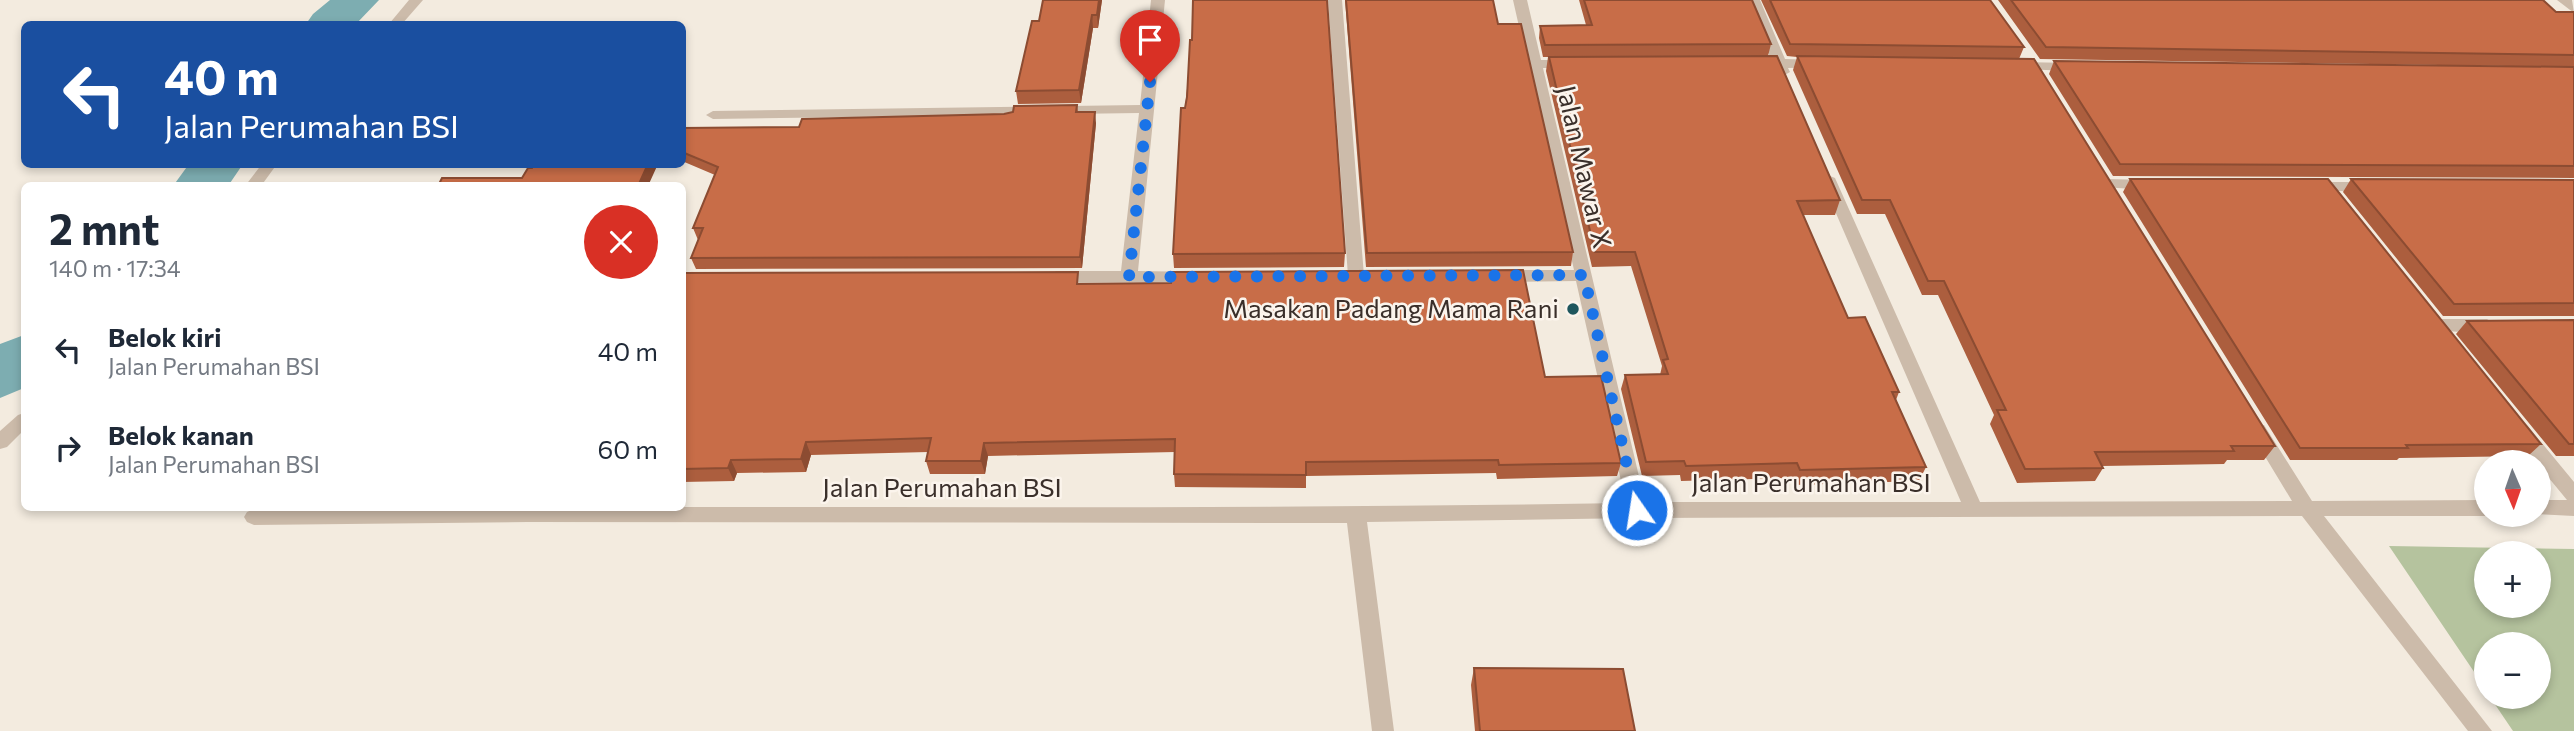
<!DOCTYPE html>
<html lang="id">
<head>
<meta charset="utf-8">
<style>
	body { margin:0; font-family:Commissioner,sans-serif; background:#f6f6f7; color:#1f2937; height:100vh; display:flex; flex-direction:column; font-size:26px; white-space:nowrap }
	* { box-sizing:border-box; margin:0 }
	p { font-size:23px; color:#747a83 }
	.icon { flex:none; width:38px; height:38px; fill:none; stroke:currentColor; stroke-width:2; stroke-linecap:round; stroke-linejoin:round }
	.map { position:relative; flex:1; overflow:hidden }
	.sheet { position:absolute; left:21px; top:182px; width:665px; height:329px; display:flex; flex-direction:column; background:#fff; border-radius:10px; box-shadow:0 4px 10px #0003 }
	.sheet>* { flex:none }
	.top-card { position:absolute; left:21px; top:21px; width:665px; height:147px; border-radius:10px; box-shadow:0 4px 10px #0003; background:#1a4fa0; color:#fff; overflow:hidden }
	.needle { width:46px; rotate:178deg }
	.buttons { position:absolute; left:2474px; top:450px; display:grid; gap:14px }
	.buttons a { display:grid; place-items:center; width:77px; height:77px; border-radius:50%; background:#fff; box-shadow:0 4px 10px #0003; font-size:35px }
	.pin { position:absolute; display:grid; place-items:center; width:60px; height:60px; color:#fff; margin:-72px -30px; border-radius:50% 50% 50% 0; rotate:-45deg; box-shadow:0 0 7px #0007 }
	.pin .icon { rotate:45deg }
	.me { position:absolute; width:77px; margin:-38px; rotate:347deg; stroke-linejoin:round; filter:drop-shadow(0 0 5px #0008) }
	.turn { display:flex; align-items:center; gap:24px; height:147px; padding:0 28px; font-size:32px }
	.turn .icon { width:91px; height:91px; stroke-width:2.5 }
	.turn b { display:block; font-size:49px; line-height:60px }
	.round { display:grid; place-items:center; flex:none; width:74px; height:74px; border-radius:37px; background:#f6f6f7 }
	.summary { display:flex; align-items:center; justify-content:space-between; height:119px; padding:0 28px }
	h1 { font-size:42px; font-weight:700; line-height:52px }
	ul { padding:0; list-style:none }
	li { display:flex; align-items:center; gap:21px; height:98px; padding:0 28px }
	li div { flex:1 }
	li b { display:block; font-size:26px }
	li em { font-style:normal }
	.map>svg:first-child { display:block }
	.green { fill:#b5c39e; fill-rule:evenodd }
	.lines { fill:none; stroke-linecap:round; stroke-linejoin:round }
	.canal { fill:#7dadb1; fill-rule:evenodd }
	.minor { fill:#cba; fill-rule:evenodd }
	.wall { fill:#ac5e3e }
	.shaded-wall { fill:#8c4c32 }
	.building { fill:#c86d48; stroke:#8c4c32; stroke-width:2 }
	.route { stroke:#1a73e8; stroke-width:12; stroke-dasharray:0 21.6 }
	.poi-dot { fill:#1e565d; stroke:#fbf4ec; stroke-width:2.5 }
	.labels { text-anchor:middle; stroke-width:5; stroke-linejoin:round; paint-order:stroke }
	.street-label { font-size:26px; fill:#3a2f2a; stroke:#fbf4ec }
	.poi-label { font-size:26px; fill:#3a2f2a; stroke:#fbf4ec; text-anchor:end }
</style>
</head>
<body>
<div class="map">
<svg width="2574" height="731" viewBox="0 0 2574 731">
	<rect width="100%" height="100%" fill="#f3ebdf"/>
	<path class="green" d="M 2389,546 L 2574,549 L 2574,731 L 2513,731 L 2490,697 L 2539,696 L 2539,644 L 2487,644 L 2487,691 ZM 2487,553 L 2539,553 L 2539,606 L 2487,606 Z"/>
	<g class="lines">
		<path class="canal" d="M 330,0 L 379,0 L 356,24 L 306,24 L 313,14 Z
			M 189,164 L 243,164 L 228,186 L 173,186 Z
			M 24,335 L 24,388 L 0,398 L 0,344 Z"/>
		<path class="minor" d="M 409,0 L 423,0 L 402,24 L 389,24 Z
			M 1151,0 L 1165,0 L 1138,271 L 1202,272 L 1204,276 L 1196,282 L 1056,283 L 1048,277 L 1056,271 L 1121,271 L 1139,113 L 713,119 L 706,115 L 713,111 L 1140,105 Z
			M 1328,0 L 1342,0 L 1364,276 L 1356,282 L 1348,276 Z
			M 1513,0 L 1527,0 L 1541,60 L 1570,60 L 1577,64 L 1570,68 L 1543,68 L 1645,502 L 1961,502 L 1822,181 L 1830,176 L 1835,178 L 1980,502 L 2292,501 L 2249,430 L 2252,425 L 2264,425 L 2312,501 L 2487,500 L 2487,514 L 2490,514 L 2487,516 L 2324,516 L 2492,731 L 2468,731 L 2302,516 L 1637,518 L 1367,522 L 1394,731 L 1372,731 L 1347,523 L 527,522 L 254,525 L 247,522 L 244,517 L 247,512 L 254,509 C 711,504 1168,511 1626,503 L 1576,281 L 1500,282 L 1492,276 L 1500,270 L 1574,270 Z
			M 1746,0 L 1760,0 L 1785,59 L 1819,60 L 1826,64 L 1824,67 L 1788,68 L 1790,72 L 1783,76 L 1778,75 L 1774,67 L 1754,66 L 1754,60 L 1771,59 Z
			M 2557,0 L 2572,0 L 2574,13 Z
			M 2018,62 L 2074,63 L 2081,67 L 2074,71 L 2013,69 L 2013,63 Z
			M 262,164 L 277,164 L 261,186 L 245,186 Z
			M 2107,179 L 2149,180 L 2157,185 L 2149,190 L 2102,187 L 2099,184 Z
			M 2313,182 L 2369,182 L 2377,187 L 2369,192 L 2308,190 L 2305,187 Z
			M 2437,319 L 2487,319 L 2496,325 C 2488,334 2436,334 2428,325 Z
			M 24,413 L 24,430 L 7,447 L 0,449 L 0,431 L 18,415 Z
			M 2521,423 L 2527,425 L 2574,482 L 2574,516 L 2536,514 L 2539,514 L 2539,500 L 2567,500 L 2539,466 L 2539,462 L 2536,462 L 2515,435 L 2512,430 L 2515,425 Z"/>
	</g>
	<path class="wall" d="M 1043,0 L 1102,0 L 1098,28 L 1093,28 L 1081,103 L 1018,104 L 1016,91 L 1039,21 Z
		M 1345,0 L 1493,0 L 1498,24 L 1573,252 L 1571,266 L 1366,267 Z
		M 1579,0 L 1752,0 L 1771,44 L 1768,56 L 1840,200 L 1835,215 L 1803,215 L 1848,318 L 1899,392 L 1896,400 L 1926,467 L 1919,481 L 1794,485 L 1791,478 L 1681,481 L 1680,475 L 1642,476 L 1621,389 L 1625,375 L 1660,375 L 1662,366 L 1631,266 L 1592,267 L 1546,71 L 1548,57 L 1543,57 L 1539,38 L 1540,26 L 1586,25 Z
		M 1761,0 L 1990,0 L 2024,47 L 2019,59 L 2275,446 L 2264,460 L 2227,460 L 2224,464 L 2102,466 L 2103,468 L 2095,481 L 2017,483 L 1990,424 L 1994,415 L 1938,295 L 1922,295 L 1885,214 L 1857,214 L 1793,70 L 1797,57 L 1787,56 Z
		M 1998,0 L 2543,0 L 2556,12 L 2574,12 L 2574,67 L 2040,59 Z
		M 1192,40 L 1345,253 L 1344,267 L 1174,268 L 1173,254 L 1185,108 Z
		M 2054,61 L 2574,67 L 2574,178 L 2113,176 L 2049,74 Z
		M 1077,105 L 1078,112 L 1096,123 L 1082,268 L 696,269 L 691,258 L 698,240 L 693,228 L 715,175 L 682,161 L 682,128 L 799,127 L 1004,114 Z
		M 2130,179 L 2541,444 L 2528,456 L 2399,458 L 2397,460 L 2290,460 L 2123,192 Z
		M 2351,179 L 2574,180 L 2574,316 L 2443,316 L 2343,192 Z
		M 682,275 L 1080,284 L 1545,377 L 1621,463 L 1617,476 L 1497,479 L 1496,473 L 1306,476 L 1306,488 L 1175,487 L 1174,474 L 1175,452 L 988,456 L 985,474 L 930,474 L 926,461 L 928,452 L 811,455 L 806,472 L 737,473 L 734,481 L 682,482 Z
		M 2574,320 L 2574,456 L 2556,456 L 2456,334 L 2467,321 Z
		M 1474,668 L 1635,731 L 1475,731 L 1471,685 Z"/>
	<path class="shaded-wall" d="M 1099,0 L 1102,0 L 1098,28 L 1097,15 Z
		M 1092,15 L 1093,28 L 1081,103 L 1079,90 Z
		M 1095,112 L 1096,123 L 1082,268 L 1080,257 Z
		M 648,164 L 658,164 L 648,186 L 638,186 Z
		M 806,442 L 811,455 L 806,472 L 801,459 Z
		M 984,443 L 988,456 L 985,474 L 981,461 Z
		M 731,460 L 737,473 L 734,481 L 728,468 Z"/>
	<path class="building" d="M 1043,0 L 1099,0 L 1097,15 L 1092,15 L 1079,90 L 1016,91 L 1032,21 L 1039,21 Z
		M 1193,0 L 1327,0 L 1345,253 L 1173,254 L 1181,108 L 1185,108 L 1187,97 L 1190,40 L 1192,40 Z
		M 1346,0 L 1493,0 L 1498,24 L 1521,24 L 1573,252 L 1367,253 Z
		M 1584,0 L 1752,0 L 1771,44 L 1545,45 L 1540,26 L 1592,25 Z
		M 1770,0 L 1990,0 L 2024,47 L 1790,44 Z
		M 2011,0 L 2543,0 L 2556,12 L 2574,12 L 2574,55 L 2046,47 Z
		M 1777,56 L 1840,200 L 1797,201 L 1848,318 L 1865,317 L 1899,392 L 1892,392 L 1926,467 L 1800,470 L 1797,463 L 1686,466 L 1684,461 L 1646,462 L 1625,375 L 1668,374 L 1663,360 L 1668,359 L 1635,252 L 1595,252 L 1549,57 Z
		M 1797,56 L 2034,59 L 2275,446 L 2231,446 L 2234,451 L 2095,452 L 2103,468 L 2025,469 L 1997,410 L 2006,410 L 1944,281 L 1928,281 L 1890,200 L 1862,200 Z
		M 2054,61 L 2574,67 L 2574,166 L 2120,164 Z
		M 1077,105 L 1076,112 L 1095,112 L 1080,257 L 691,258 L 703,228 L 693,228 L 718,167 L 682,152 L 682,128 L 799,127 L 802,119 L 1004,114 L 1013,112 L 1014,106 Z
		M 534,164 L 648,164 L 638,186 L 438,186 L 442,178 L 522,178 L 528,168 L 532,168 Z
		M 2130,179 L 2328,179 L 2541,444 L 2406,445 L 2408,448 L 2300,448 Z
		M 2351,179 L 2574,180 L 2574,303 L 2454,304 Z
		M 1523,270 L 1545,377 L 1601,376 L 1621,463 L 1499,465 L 1498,460 L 1306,462 L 1306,475 L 1174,474 L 1175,439 L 984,443 L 981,461 L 926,461 L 931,438 L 806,442 L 801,459 L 731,460 L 728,468 L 682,469 L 682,275 L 683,273 L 1078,272 L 1077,284 L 1171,283 L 1172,272 Z
		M 2574,320 L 2574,444 L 2569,444 L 2467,321 Z
		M 1474,668 L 1623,669 L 1635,731 L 1480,731 Z"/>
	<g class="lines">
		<path class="route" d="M 1150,82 L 1129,277 L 1584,275 L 1637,510"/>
	</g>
	<circle class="poi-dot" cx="1573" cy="309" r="7"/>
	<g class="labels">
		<g class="street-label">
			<text transform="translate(1584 167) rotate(77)" y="9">Jalan Mawar X</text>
			<text x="1811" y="492">Jalan Perumahan BSI</text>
			<text x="942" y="497">Jalan Perumahan BSI</text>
		</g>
		<g class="poi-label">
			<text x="1559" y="318">Masakan Padang Mama Rani</text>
		</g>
	</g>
</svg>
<div class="buttons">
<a><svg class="needle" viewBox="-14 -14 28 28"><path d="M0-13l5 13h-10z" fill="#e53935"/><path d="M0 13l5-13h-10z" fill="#747a83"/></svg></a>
<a>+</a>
<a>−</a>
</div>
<div class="pin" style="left:1150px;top:82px;background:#d93025"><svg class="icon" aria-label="arrive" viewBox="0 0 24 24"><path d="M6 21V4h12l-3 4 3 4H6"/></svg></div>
<svg class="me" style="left:1637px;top:510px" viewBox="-20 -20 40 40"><circle r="17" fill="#1a73e8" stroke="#fff" stroke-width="3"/><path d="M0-11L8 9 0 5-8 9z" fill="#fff"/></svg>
<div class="top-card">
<div class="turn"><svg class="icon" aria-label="left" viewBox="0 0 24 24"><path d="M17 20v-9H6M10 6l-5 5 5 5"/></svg><div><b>40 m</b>Jalan Perumahan BSI</div></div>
</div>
<section class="sheet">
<div class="summary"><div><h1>2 mnt</h1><p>140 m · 17:34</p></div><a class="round" style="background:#d93025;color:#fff"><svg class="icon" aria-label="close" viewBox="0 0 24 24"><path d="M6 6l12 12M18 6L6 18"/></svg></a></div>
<ul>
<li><svg class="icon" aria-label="left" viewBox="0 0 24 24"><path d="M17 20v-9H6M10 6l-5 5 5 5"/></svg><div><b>Belok kiri</b><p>Jalan Perumahan BSI</p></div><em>40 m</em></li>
<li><svg class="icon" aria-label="right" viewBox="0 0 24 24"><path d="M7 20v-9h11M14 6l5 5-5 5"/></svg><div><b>Belok kanan</b><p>Jalan Perumahan BSI</p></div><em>60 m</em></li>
</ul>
</section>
</div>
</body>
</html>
